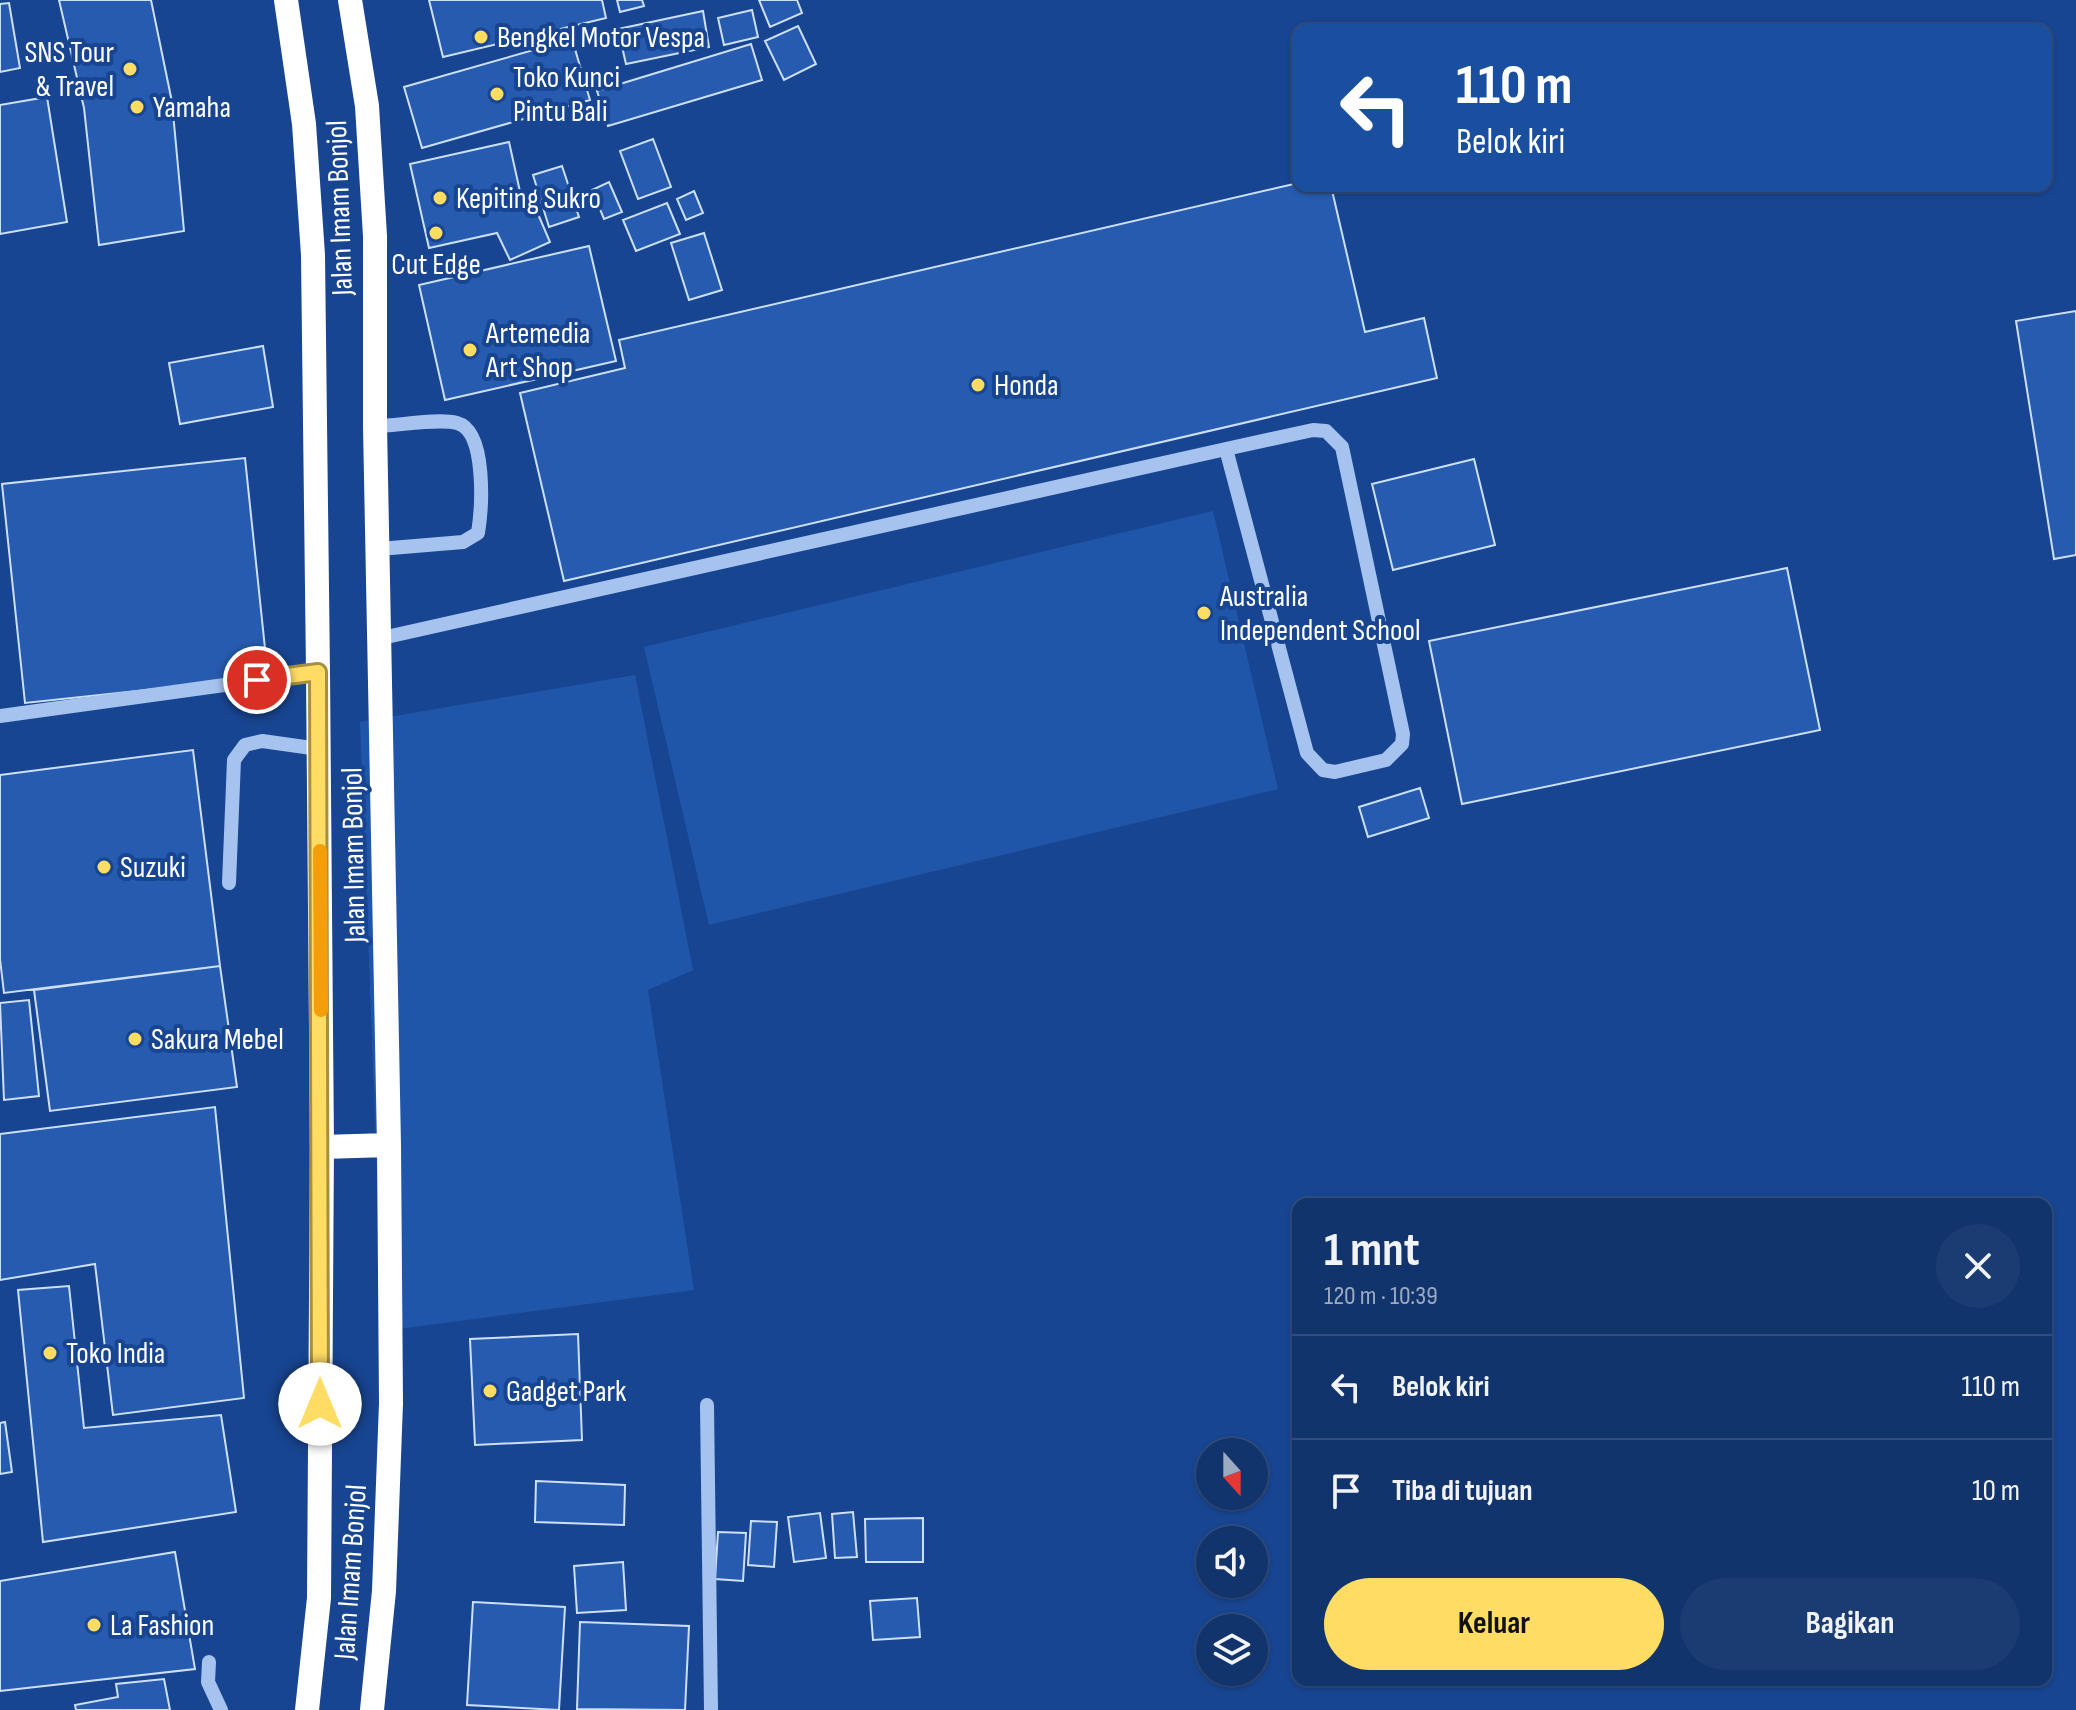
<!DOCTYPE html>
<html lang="id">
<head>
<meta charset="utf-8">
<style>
	body { margin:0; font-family:"Sofia Sans Condensed",sans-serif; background:#1b3c72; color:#f1f3f6; height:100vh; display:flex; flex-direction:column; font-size:30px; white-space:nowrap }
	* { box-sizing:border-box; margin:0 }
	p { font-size:26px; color:#9caac2 }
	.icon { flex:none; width:44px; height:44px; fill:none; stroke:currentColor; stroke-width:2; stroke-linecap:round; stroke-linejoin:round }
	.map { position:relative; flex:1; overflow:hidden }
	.drawer { position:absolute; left:1292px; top:1198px; width:760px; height:488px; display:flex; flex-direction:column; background:#12346d; border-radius:16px; box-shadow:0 2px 6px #0004,0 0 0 2px #314f80 }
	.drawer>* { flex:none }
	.guide { position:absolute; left:1292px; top:24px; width:760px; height:168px; border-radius:16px; box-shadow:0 2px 6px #0004,0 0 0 2px #314f80; background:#1a4fa0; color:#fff; overflow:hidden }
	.needle { width:52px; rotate:159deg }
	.controls { position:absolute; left:1196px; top:1438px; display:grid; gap:16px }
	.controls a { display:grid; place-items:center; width:72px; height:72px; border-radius:50%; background:#12346d; box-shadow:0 2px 6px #0004,0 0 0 2px #314f80; font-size:40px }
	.pin { position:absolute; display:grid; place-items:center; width:68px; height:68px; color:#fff; margin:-34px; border:4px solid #fff; border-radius:50%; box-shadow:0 2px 8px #0007 }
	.me { position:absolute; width:88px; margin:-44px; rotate:0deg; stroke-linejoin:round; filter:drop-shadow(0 0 6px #0008) }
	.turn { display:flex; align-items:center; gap:28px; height:168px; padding:0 32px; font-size:36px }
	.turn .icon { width:104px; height:104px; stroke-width:2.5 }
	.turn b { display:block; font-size:56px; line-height:68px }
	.round { display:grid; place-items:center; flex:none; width:84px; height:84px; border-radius:42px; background:#1b3c72 }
	.headline { display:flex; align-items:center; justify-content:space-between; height:136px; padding:0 32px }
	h1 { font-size:48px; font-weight:700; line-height:60px }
	.cta { display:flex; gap:16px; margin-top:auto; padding:16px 32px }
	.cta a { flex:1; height:92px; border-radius:48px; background:#ffdc64; color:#111; font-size:32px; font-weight:700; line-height:92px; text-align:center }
	.cta a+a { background:#1b3c72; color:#f1f3f6 }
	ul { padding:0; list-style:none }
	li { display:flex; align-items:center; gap:24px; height:104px; padding:0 32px; border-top:2px solid #314f80 }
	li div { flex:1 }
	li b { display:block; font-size:30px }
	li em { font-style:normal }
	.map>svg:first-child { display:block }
	.green { fill:#2056aa }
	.building { fill:#265baf; stroke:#ccdffb; stroke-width:2 }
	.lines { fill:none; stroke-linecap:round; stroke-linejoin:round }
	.minor { stroke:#a6c3f0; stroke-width:14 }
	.highway { stroke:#fff; stroke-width:24 }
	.route-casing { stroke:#a68f41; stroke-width:20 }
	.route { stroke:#ffdc64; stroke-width:14 }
	.slow { stroke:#f59e0b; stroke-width:14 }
	.poi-dot { fill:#ffdc64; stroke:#184591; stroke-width:3 }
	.labels { text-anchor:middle; stroke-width:8; stroke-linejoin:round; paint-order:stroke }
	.poi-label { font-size:30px; fill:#fff; stroke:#184591; text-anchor:start }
	.street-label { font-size:30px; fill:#fff; stroke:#184591 }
</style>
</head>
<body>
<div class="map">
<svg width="2076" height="1710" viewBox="0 0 2076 1710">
	<rect width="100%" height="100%" fill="#184591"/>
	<path class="green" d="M 1213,511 L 1278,789 L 709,925 L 644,647 Z
		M 635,675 L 693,970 L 648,990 L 694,1290 L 383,1331 L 360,722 Z"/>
	<path class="building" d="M 59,0 L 151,0 L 172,102 L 184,231 L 99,245 L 84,108 Z
		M 429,0 L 602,0 L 606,18 L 443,57 Z
		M 617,0 L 642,0 L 644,6 L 620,12 Z
		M 759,0 L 797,0 L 802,13 L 770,27 Z
		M 9,3 L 20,68 L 0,72 L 0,4 Z
		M 752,10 L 758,37 L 724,45 L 718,18 Z
		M 703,11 L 709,47 L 626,64 L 618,29 Z
		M 798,26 L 816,64 L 784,80 L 765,41 Z
		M 572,39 L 590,100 L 422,148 L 404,87 Z
		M 751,44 L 762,80 L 608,126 L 597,91 Z
		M 47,97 L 67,222 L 0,234 L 0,105 Z
		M 653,139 L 671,187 L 638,199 L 620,151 Z
		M 509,142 L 521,196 L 529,193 L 550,242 L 510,260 L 497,233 L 429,248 L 410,164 Z
		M 562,166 L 579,217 L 549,227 L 533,175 Z
		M 609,182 L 622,212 L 604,219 L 592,190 Z
		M 1298,183 L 1298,186 L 1331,186 L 1365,332 L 1424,318 L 1437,378 L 564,581 L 520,393 L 625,368 L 619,340 Z
		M 694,191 L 703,213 L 686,220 L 677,199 Z
		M 667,203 L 680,234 L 636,251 L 623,220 Z
		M 704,233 L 722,290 L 689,300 L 671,243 Z
		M 589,246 L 616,361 L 445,400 L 419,285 Z
		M 2076,311 L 2076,555 L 2054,559 L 2016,321 Z
		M 263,346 L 273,407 L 180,424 L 169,363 Z
		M 245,458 L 268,677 L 25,703 L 2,484 Z
		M 1474,459 L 1495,545 L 1393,570 L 1372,484 Z
		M 1787,568 L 1820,730 L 1462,804 L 1429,641 Z
		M 193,750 L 220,966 L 4,993 L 0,959 L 0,775 Z
		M 1420,788 L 1429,818 L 1368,837 L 1359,807 Z
		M 220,966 L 237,1087 L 50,1111 L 34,990 Z
		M 29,1000 L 39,1096 L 4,1100 L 0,1003 Z
		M 215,1107 L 244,1398 L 113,1415 L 95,1264 L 0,1280 L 0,1134 Z
		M 69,1286 L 84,1428 L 221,1415 L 236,1512 L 43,1542 L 18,1290 Z
		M 578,1334 L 582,1440 L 475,1445 L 470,1339 Z
		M 5,1422 L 12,1472 L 0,1474 L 0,1423 Z
		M 536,1481 L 625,1485 L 624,1525 L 535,1522 Z
		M 853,1512 L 857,1557 L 835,1558 L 832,1514 Z
		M 820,1513 L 826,1558 L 794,1562 L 788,1517 Z
		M 923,1518 L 923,1562 L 866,1562 L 865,1519 Z
		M 751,1521 L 777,1522 L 774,1567 L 748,1565 Z
		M 718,1532 L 746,1533 L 743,1581 L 715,1579 Z
		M 175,1552 L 195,1669 L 0,1691 L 0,1581 Z
		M 623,1562 L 626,1610 L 577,1613 L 574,1566 Z
		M 917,1598 L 920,1637 L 873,1640 L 870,1601 Z
		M 473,1602 L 565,1607 L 559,1710 L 467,1705 Z
		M 580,1622 L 689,1626 L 685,1710 L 577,1709 Z
		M 164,1679 L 170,1710 L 76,1710 L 75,1705 L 118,1697 L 116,1684 Z"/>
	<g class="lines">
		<path class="minor" d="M 375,426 C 397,426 437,418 457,423 C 487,431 482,508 478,533 L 463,542 L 379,549
			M 382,638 L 1226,449 L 1313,430 L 1326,431 L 1342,447 L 1403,734 L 1402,744 L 1386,760 L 1335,772 L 1323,770 L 1307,753 L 1226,449
			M 0,716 L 318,672
			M 229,883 L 234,760 L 245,745 L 262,741 L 319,749
			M 707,1405 L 711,1710
			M 209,1662 L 208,1682 L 221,1710"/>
		<path class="highway" d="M 286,0 L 304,124 L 313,255 L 318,672 L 322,1147 L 319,1598 L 307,1710
			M 350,0 L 367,106 L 375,236 L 375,426 L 389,1145 L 391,1403 L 384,1591 L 372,1710
			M 322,1147 L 389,1145"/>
	</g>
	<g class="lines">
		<g class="route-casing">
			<path id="route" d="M 257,680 L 318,672 L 320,1404"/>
		</g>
		<use href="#route" class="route"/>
		<path class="slow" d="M 320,851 L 321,1010"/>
	</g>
	<g class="poi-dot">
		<circle cx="481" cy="37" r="8"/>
		<circle cx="130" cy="69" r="8"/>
		<circle cx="497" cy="94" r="8"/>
		<circle cx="137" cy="107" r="8"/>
		<circle cx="440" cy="198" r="8"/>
		<circle cx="436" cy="233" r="8"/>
		<circle cx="470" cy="350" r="8"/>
		<circle cx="978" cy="385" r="8"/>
		<circle cx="1204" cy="613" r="8"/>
		<circle cx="104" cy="867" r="8"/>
		<circle cx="135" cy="1039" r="8"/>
		<circle cx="50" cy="1353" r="8"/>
		<circle cx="490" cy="1391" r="8"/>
		<circle cx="94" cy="1625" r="8"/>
	</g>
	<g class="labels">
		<g class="poi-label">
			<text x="497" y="47">Bengkel Motor Vespa</text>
			<text x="114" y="62" text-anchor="end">SNS Tour<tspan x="114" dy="34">&amp; Travel</tspan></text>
			<text x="513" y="87">Toko Kunci<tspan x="513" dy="34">Pintu Bali</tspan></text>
			<text x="153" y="117">Yamaha</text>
			<text x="456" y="208">Kepiting Sukro</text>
			<text x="436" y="274" text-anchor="middle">Cut Edge</text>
			<text x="486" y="343">Artemedia<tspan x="486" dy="34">Art Shop</tspan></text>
			<text x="994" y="395">Honda</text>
			<text x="1220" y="606">Australia<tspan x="1220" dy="34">Independent School</tspan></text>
			<text x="120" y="877">Suzuki</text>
			<text x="151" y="1049">Sakura Mebel</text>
			<text x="66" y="1363">Toko India</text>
			<text x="506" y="1401">Gadget Park</text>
			<text x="110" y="1635">La Fashion</text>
		</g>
		<g class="street-label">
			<text transform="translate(339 208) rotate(-92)" y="10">Jalan Imam Bonjol</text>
			<text transform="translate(353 855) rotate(-91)" y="10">Jalan Imam Bonjol</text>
			<text transform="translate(350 1572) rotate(-86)" y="10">Jalan Imam Bonjol</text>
		</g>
	</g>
</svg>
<div class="controls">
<a><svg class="needle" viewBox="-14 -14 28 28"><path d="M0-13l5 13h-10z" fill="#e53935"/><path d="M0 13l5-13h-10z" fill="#9caac2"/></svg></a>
<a><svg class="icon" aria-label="sound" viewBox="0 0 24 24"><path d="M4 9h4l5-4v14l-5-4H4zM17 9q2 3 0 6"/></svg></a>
<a><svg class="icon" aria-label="layers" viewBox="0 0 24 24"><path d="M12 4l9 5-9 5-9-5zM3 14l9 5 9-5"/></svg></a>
</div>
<div class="pin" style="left:257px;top:680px;background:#d93025"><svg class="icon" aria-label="arrive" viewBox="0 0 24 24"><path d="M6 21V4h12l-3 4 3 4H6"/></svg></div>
<svg class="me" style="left:320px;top:1404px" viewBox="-20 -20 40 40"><circle r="19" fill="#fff"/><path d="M0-13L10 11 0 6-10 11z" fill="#ffdc64"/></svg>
<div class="guide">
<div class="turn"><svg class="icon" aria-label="left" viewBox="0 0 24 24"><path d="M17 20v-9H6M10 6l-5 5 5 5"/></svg><div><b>110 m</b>Belok kiri</div></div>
</div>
<section class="drawer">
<div class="headline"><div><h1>1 mnt</h1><p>120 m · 10:39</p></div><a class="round"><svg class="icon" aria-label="close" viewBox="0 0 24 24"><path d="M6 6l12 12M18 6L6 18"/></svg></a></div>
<ul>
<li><svg class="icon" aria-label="left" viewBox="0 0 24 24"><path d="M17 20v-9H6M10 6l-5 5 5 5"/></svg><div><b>Belok kiri</b></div><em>110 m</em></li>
<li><svg class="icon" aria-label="arrive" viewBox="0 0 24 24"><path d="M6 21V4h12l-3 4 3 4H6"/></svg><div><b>Tiba di tujuan</b></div><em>10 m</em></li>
</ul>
<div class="cta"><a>Keluar</a><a>Bagikan</a></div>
</section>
</div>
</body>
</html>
